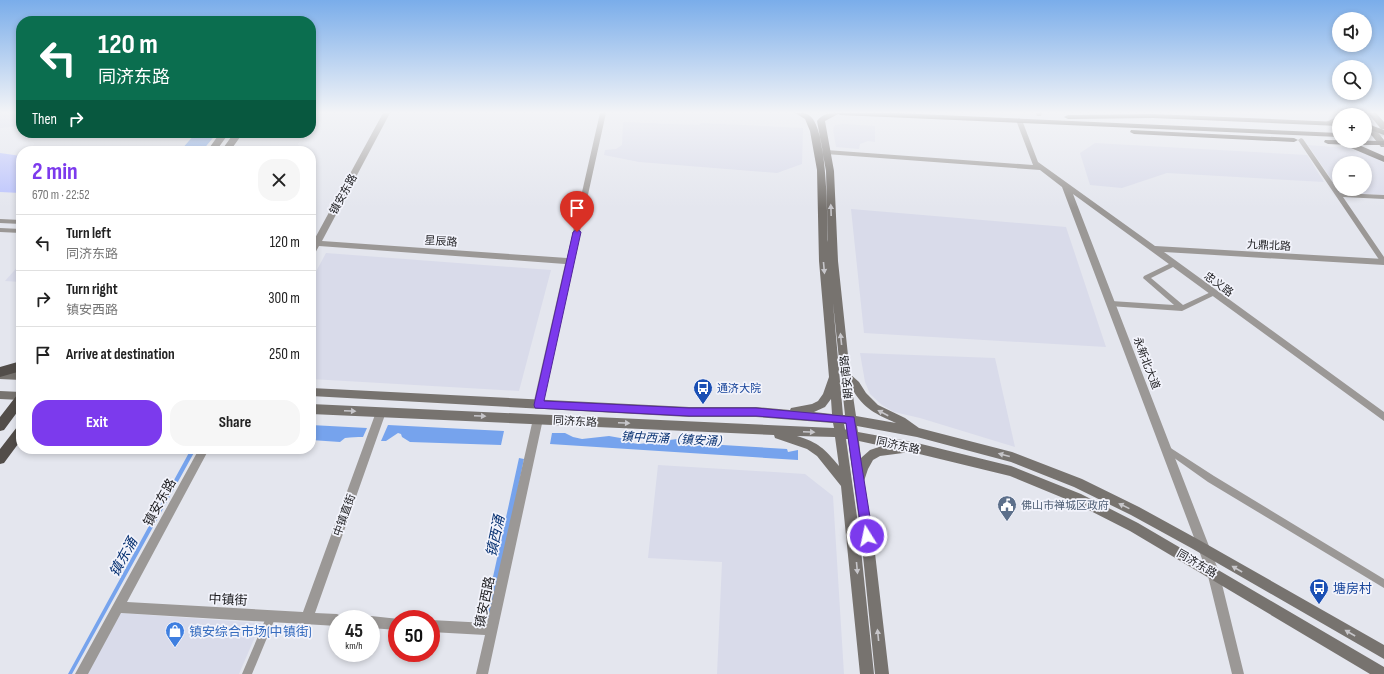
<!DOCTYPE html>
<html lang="en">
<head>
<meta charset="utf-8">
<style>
	body { margin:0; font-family:"Sofia Sans Condensed","Noto Sans SC",sans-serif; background:#f6f6f6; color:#222; height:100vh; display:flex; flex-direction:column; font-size:15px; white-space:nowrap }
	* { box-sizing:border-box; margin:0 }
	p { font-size:13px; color:#767676 }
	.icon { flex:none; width:22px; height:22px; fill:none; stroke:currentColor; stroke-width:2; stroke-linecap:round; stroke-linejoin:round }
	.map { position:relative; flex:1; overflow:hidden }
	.details { position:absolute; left:16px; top:146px; width:300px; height:308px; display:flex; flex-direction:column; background:#fff; border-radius:16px; box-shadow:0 2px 6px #0003 }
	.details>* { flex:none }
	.hud { position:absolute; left:16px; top:16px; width:300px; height:122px; border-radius:16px; box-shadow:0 2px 6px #0003; background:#0b6e4f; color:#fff; overflow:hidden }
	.controls { position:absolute; left:1332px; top:12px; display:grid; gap:8px }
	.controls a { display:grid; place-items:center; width:40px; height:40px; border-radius:50%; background:#fff; box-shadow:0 2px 6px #0003; font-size:20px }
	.speed { position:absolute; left:328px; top:610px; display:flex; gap:8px; font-size:20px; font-weight:700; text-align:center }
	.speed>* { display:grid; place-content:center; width:52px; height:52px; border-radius:50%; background:#fff; box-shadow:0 2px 6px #0003; line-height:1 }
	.speed small { font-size:10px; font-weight:400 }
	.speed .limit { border:6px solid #d22; background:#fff; color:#111 }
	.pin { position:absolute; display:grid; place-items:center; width:34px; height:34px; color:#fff; margin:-41px -17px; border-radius:50% 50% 50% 0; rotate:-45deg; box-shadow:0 0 4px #0007 }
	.pin .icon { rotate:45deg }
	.me { position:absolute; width:44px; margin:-22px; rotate:350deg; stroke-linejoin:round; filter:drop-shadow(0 0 3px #0008) }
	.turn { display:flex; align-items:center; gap:14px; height:84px; padding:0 16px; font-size:18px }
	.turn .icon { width:52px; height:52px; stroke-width:2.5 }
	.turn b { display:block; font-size:28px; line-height:34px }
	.then { display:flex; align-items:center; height:38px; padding:0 16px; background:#0003; gap:8px; font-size:15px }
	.round { display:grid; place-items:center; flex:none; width:42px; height:42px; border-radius:16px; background:#f6f6f6 }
	.head { display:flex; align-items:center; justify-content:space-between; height:68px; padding:0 16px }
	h1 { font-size:24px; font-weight:700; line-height:30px; color:#7c3aed }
	.button { display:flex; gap:8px; margin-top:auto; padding:8px 16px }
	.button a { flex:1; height:46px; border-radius:16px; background:#7c3aed; color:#fff; font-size:16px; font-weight:700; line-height:46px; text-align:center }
	.button a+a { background:#f6f6f6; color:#222 }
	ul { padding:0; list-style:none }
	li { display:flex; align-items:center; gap:12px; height:56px; padding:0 16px; border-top:1px solid #e0e0e0 }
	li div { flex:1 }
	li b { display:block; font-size:15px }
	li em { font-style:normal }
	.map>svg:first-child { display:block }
	.built { fill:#d9dbea; fill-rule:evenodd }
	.green { fill:#bac2fd }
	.water { fill:#76a3ed }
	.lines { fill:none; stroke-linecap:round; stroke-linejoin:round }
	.primary-tunnel { stroke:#bcbec5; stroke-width:9; stroke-dasharray:9 4.5; stroke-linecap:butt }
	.minor { fill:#9b9896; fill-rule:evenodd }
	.tertiary { fill:#9b9896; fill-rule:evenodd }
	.secondary { fill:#77736f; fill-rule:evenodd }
	.primary { fill:#5d5854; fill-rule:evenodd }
	.trunk { fill:#524d49; fill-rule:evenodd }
	.oneway { fill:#c7c6ca }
	.route { fill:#7c3aed; stroke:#51269a }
	.labels { text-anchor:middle; stroke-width:3.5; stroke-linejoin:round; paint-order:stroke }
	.street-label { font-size:11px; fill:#1c1c1f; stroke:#f2f3fb }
	.transit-label { font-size:11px; fill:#164399; stroke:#f2f3fb; text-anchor:start }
	.service-label { font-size:11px; fill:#4e5e75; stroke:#f2f3fb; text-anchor:start }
	.water-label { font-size:12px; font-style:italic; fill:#0a3373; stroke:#f2f3fb }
	.near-street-label { font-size:13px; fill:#1c1c1f; stroke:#f2f3fb }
	.near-transit-label { font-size:13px; fill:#164399; stroke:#f2f3fb; text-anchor:start }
	.near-shop-label { font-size:13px; fill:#366cbe; stroke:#f2f3fb; text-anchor:start }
	.near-water-label { font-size:14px; font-style:italic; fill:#0a3373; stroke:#f2f3fb }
</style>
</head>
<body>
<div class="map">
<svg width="1384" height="674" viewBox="0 0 1384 674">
	<rect width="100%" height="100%" fill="#e4e6ee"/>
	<path class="built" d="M 0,113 L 21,113 L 21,126 L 0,128 Z
		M 623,122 L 699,125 L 701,123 L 803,128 L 802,164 L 777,173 L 639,162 L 604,155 L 605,150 L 616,149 L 622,145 Z
		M 843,124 L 875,126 L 875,142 L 868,141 L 860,144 L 859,149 L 836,147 L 833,129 L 835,125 Z
		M 91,133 L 159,133 L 154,138 L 96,138 Z
		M 1095,143 L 1307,155 L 1324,182 L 1167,173 L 1122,188 L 1090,185 L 1080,153 Z
		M 1308,145 L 1347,148 L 1370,155 L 1383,162 L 1384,163 L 1384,195 L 1340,192 ZM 1339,163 L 1365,163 L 1365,189 L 1339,189 Z
		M 851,209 L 1066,227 L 1106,347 L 864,333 Z
		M 326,253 L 551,270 L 519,391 L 311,379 L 311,281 Z
		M 21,263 L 21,282 L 5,281 Z
		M 860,353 L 995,358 L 1015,447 L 920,418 L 894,412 L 882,405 L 870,394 L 865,382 Z
		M 658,465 L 805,474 L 833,496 L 844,674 L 717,674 L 722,562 L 648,558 Z
		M 121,613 L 261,623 L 239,674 L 86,674 Z"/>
	<path class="green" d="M 0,153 L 21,156 L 21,193 L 0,192 Z"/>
	<path class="water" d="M 196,133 L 217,133 L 202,151 L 180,151 Z
		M 311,425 L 367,428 L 363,437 C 356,437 352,437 345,438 L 340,442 L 311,440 Z
		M 388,425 L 504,431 L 501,445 L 410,442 L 402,437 L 401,434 L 398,433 L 386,441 L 381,441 Z
		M 552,433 L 565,433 L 573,437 L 582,439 L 609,436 L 626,439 L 632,443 L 639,444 L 677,439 L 692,440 L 706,444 L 787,449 L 788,452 L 798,450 L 798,460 L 550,444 Z
		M 191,449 L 196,449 L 72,674 L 68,674 Z
		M 519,458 L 524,459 L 491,619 L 484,618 Z"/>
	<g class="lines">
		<path class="primary-tunnel" d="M 1365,131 L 1384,132"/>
		<path class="minor" d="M 1301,138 L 1303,139 L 1340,193 L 1384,195 L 1384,199 L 1343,197 L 1384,257 L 1384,264 L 1382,264 L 1298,140 Z
			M 0,219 L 21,220 L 21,224 L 0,223 Z
			M 0,228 L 21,229 L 21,233 L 0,232 Z
			M 1173,262 L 1175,262 L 1176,264 L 1175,266 L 1151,278 L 1183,305 L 1213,291 L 1215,291 L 1216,293 L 1215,295 L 1182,311 L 1109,306 L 1108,304 L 1111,301 L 1174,305 L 1143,278 L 1144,276 Z
			M 1166,445 L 1214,476 L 1384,579 L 1384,588 L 1208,482 L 1163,450 L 1162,448 L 1163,446 Z
			M 271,611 L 274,613 L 276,616 L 252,674 L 242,674 L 268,613 Z"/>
		<path class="tertiary" d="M 383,113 L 390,113 L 322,241 L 567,258 L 600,113 L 606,113 L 541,408 L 538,409 L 535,408 L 533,405 L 565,264 L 319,246 L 314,255 L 311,256 L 311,240 L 314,240 Z
			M 1036,113 L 1042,113 L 1041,116 L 1037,116 Z
			M 1019,118 L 1022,120 L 1038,162 L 1155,246 L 1384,259 L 1384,265 L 1164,252 L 1384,412 L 1384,421 L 1073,194 L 1219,572 L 1244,674 L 1232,674 L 1207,572 L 1062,187 L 1040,170 L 826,154 L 822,152 L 826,150 L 1033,165 L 1016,120 Z
			M 381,408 L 384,409 L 386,412 L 315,613 L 337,614 L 341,616 L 342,619 L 337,619 L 337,626 L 121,613 L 88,674 L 75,674 L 199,449 L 209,449 L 127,602 L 303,612 L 376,412 L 378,409 Z
			M 538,415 L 541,416 L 543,419 L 488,674 L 476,674 L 485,635 L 431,632 L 431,620 L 487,623 L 533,419 L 535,416 Z
			M 371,616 L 399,619 L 397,619 L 397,630 L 371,628 L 371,619 L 366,619 Z"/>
		<path class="secondary" d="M 795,113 C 801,113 806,112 810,116 C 828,130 827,219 828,242 L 826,171 L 817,121 C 823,113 830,113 840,113 L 825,121 L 834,171 L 838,261 L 850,374 L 859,382 L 866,393 L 878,405 L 905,418 L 919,428 L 1012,452 L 1082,479 L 1139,507 L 1201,541 L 1384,645 L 1384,659 L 1193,549 L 1131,515 L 1074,487 L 1011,462 L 917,437 L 857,426 L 858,432 L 913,442 L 1011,466 L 1081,494 L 1138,523 L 1384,667 L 1384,674 L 1370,674 L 1130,531 L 1073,502 L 1010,476 L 907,451 L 903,453 L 880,456 L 873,460 L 868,469 L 864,481 L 873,536 L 889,674 L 875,674 L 861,536 L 848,439 L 846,439 L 859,531 L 874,674 L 860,674 L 841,486 L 817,456 L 807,449 L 775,438 L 774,435 L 311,414 L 311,404 L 834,428 L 833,423 L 756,417 L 689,417 L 311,396 L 311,388 L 689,407 L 756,407 L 790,410 L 791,408 L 812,404 L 818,401 L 823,394 L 829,377 L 819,261 L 817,170 L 810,131 L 805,119 ZM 833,303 L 845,415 L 843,415 ZM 852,389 C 864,409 876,414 896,423 L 856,416 ZM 831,399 L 832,414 L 814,412 L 825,407 ZM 844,424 L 846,424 L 846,430 L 845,429 ZM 797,436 L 835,437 L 839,466 C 824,448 819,443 797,436 ZM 859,441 L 882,446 L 870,450 L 861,458 Z
			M 1354,113 L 1362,113 L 1363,115 L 1355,115 Z
			M 1368,113 L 1376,113 L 1384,122 L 1384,129 L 1381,129 Z
			M 1339,116 L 1339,121 L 1328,125 L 1324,123 Z
			M 1365,120 L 1368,120 L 1384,140 L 1384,147 L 1381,147 L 1365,127 Z
			M 0,371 L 21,372 L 21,380 L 0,379 Z
			M 0,391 L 21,392 L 21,400 L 0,399 Z"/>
		<path class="primary" d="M 836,113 L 897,113 L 1339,133 L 1339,137 L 840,115 Z
			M 1153,114 L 1339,122 L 1339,126 L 1153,118 L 1068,119 L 1064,117 L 1068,115 Z
			M 1365,123 L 1384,130 L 1384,135 L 1365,128 Z
			M 1131,130 L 1294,138 L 1298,140 L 1294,142 L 1134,134 L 1130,132 Z
			M 1325,140 L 1384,141 L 1384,145 L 1359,145 L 1384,156 L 1384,162 L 1351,148 L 1351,145 L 1328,144 L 1324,142 Z"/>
		<path class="trunk" d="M 220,133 L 229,133 L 216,151 L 207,151 Z
			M 234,133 L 243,133 L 230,151 L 221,151 Z
			M 21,361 L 21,371 L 0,377 L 0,367 Z
			M 21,393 L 21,407 L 4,430 L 0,431 L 0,417 L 17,395 Z
			M 21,426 L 21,440 L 4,463 L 0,464 L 0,449 L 17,427 Z"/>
	</g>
	<defs><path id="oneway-solid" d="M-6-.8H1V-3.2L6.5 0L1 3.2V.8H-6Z"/></defs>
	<g class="oneway">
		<use href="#oneway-solid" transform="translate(831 210) rotate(-92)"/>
		<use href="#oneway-solid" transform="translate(824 268) rotate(85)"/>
		<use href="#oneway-solid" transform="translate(841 339) rotate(-96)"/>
		<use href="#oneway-solid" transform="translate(350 411) rotate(3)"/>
		<use href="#oneway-solid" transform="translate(883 413) rotate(-152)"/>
		<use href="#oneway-solid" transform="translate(480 416) rotate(3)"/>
		<use href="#oneway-solid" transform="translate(624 423) rotate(3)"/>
		<use href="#oneway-solid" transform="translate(809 432) rotate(3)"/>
		<use href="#oneway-solid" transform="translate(1004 455) rotate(-165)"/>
		<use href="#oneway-solid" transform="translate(1124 506) rotate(-154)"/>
		<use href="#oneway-solid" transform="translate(857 568) rotate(85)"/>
		<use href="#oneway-solid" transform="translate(1237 569) rotate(-150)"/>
		<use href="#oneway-solid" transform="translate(1350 633) rotate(-150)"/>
		<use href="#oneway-solid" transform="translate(878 635) rotate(-96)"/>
	</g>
	<linearGradient id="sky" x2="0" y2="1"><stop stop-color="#7aadea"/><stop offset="0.54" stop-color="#f3f4f7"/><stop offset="1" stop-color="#f3f4f7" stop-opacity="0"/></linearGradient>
	<rect width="1384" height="208" fill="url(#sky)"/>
	<path class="route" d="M 577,229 L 581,232 L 544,401 L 689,408 L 756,408 L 854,417 L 873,536 L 871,539 L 867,541 L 863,539 L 862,536 L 846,423 L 756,416 L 689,416 L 535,408 L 534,405 L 573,232 Z"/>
	<defs>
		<g id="bus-pin" transform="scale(1)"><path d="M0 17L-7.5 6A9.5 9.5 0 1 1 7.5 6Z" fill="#1a4fb4" stroke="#f2f3fb"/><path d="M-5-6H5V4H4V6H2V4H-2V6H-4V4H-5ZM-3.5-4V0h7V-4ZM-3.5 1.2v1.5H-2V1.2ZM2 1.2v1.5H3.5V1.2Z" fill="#fff"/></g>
		<g id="civic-pin" transform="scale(1)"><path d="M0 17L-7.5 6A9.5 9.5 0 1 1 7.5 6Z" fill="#5c6f8a" stroke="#f2f3fb"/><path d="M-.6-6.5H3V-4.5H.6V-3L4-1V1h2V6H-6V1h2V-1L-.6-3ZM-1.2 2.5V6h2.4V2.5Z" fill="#fff"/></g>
		<g id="shop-pin" transform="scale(1)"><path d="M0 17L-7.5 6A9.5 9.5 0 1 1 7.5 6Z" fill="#3f7fe0" stroke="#f2f3fb"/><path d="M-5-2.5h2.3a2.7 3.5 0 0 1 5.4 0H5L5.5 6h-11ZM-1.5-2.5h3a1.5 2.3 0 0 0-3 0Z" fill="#fff"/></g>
	</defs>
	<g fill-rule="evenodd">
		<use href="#bus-pin" x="703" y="388"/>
		<use href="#civic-pin" x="1007" y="505"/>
		<use href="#bus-pin" x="1319" y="588"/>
		<use href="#shop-pin" x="175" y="631"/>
	</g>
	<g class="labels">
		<g class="street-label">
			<text transform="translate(343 194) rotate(-61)" y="4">镇安东路</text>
			<text transform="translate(441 241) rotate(4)" y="4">星辰路</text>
			<text transform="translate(1269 245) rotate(3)" y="4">九鼎北路</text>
			<text transform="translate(1219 284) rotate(36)" y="4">忠义路</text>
			<text transform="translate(1147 363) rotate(69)" y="4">永新北大道</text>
			<text transform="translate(846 377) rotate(-96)" y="4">朝安南路</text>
			<text transform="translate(575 421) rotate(3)" y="4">同济东路</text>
			<text transform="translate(898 445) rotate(12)" y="4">同济东路</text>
			<text transform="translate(344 515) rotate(-70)" y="4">中镇直街</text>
			<text transform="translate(1197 563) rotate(30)" y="4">同济东路</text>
		</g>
		<g class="transit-label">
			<text x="717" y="392">通济大院</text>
		</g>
		<g class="service-label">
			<text x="1021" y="509">佛山市禅城区政府</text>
		</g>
		<g class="water-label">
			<text transform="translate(675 439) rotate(3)" y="4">镇中西涌（镇安涌）</text>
		</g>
		<g class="near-street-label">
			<text transform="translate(159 502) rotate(-61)" y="5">镇安东路</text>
			<text transform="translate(228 599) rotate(3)" y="5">中镇街</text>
			<text transform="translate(484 602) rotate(-78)" y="5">镇安西路</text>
		</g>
		<g class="near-transit-label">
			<text x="1333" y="593">塘房村</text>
		</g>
		<g class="near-shop-label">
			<text x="189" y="636">镇安综合市场(中镇街)</text>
		</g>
		<g class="near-water-label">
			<text transform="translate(495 536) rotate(-78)" y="5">镇西涌</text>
			<text transform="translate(123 557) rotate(-61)" y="5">镇东涌</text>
		</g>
	</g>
</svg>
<div class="controls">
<a><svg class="icon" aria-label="sound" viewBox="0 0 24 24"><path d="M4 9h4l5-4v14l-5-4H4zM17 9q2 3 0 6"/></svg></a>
<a><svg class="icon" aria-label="search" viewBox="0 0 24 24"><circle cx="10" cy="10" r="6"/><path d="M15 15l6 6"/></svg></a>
<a>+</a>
<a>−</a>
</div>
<div class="speed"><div>45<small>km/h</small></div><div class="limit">50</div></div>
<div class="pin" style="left:577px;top:232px;background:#d93025"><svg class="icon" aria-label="arrive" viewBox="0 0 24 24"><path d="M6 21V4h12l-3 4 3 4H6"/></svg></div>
<svg class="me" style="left:867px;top:536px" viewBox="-20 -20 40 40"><circle r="17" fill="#7c3aed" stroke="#fff" stroke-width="3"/><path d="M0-11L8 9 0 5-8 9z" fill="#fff"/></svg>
<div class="hud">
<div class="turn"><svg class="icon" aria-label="left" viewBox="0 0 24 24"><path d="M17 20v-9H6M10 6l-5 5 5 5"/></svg><div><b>120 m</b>同济东路</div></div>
<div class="then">Then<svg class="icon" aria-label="right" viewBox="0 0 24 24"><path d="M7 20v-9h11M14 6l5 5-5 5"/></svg></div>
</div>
<section class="details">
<div class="head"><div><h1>2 min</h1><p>670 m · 22:52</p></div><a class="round"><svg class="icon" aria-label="close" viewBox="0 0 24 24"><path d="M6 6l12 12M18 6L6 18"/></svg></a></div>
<ul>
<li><svg class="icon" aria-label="left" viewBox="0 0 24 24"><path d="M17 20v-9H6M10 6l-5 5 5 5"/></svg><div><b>Turn left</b><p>同济东路</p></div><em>120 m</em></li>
<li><svg class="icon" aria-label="right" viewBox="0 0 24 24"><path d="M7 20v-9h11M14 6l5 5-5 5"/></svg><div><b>Turn right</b><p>镇安西路</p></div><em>300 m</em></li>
<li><svg class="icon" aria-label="arrive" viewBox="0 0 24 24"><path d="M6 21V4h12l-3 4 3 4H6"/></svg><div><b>Arrive at destination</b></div><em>250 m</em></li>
</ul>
<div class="button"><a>Exit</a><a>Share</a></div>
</section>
</div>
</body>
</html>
